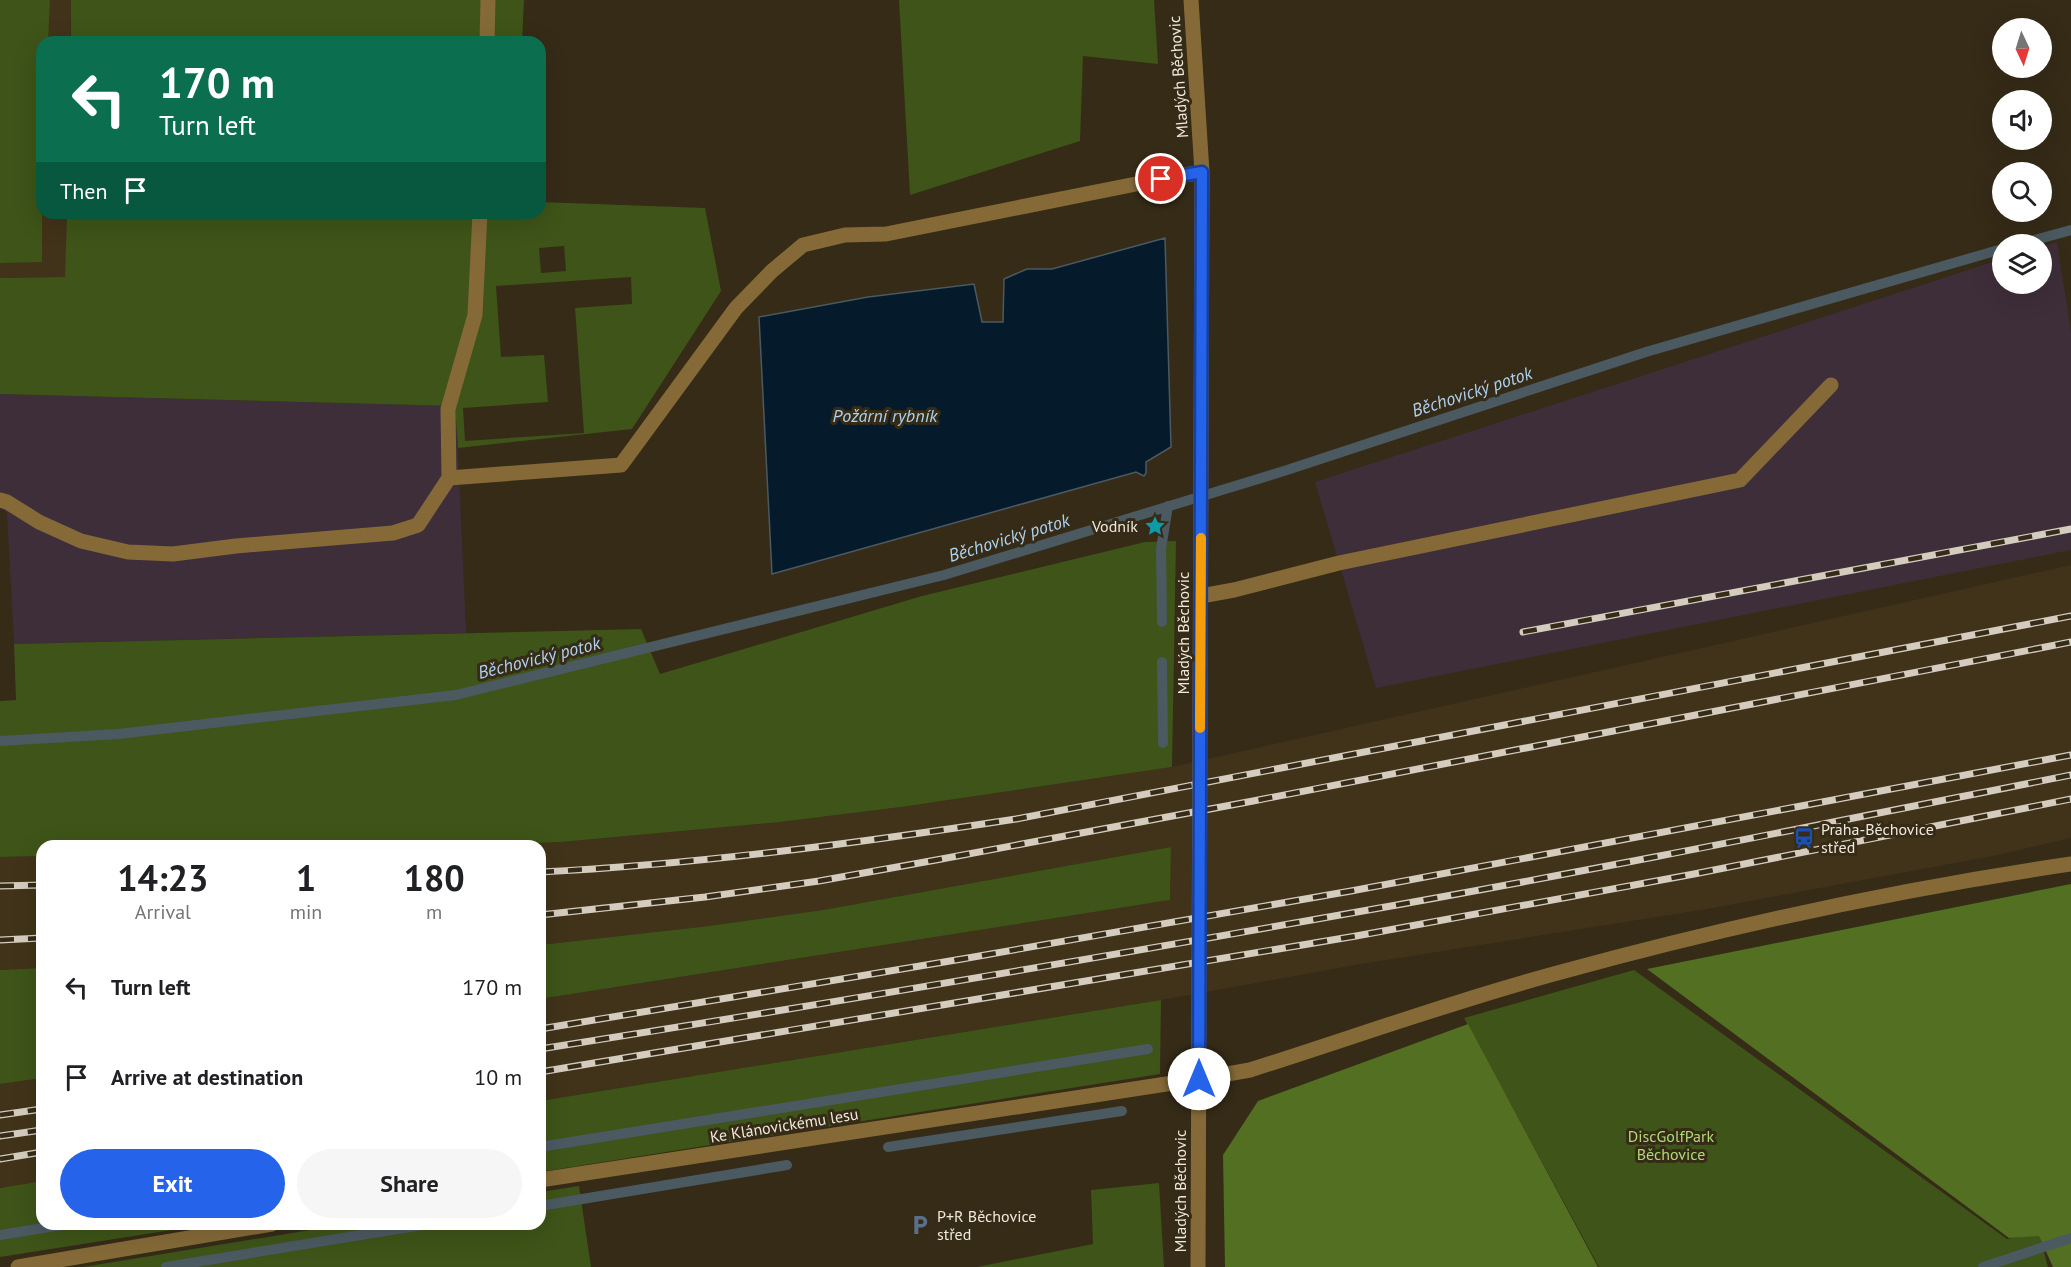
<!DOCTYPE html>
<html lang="en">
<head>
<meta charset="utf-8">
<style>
	body { margin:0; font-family:"PT Sans",sans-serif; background:#f6f6f6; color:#202124; height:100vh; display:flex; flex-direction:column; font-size:22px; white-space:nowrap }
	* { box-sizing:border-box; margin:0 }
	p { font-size:20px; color:#757577 }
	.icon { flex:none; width:33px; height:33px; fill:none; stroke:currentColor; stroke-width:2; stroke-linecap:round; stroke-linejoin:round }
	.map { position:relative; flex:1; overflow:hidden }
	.details { position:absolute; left:36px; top:840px; width:510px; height:390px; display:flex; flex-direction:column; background:#fff; border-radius:18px; box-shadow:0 6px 24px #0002 }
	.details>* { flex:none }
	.top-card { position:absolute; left:36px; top:36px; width:510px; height:183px; border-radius:18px; box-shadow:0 6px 24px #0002; background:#0b6e4f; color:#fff; overflow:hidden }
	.needle { width:39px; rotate:176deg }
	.controls { position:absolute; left:1992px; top:18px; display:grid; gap:12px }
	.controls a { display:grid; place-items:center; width:60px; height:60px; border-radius:50%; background:#fff; box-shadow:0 6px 24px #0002; font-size:30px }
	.pin { position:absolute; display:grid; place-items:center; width:51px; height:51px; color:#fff; margin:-26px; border:3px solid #fff; border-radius:50%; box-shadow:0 2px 6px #0007 }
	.me { position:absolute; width:66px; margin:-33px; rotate:0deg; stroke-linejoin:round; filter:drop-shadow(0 0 4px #0008) }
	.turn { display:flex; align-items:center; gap:21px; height:126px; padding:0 24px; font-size:27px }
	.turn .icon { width:78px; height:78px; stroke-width:2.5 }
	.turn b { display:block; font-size:42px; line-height:51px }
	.then { display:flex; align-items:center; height:57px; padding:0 24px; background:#0003; gap:12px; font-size:22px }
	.eta { display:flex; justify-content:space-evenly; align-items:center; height:102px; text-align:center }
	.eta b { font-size:36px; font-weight:600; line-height:42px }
	.cta { display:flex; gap:12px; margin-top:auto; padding:12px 24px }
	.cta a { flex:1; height:69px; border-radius:36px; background:#2563eb; color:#fff; font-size:24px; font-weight:600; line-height:69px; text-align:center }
	.cta a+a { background:#f6f6f6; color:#202124 }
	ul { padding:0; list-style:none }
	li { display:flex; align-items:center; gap:18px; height:90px; padding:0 24px }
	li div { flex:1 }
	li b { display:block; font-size:22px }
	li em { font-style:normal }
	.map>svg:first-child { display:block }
	.industrial { fill:#3e2e3a }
	.built { fill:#403319 }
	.green { fill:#3e5418; fill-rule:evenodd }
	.forest { fill:#526f22 }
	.water { fill:#051b2c; stroke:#4b5961; stroke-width:1.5 }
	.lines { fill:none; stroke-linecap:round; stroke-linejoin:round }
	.stream { stroke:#4b5961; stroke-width:10 }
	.minor { stroke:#856a38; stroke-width:15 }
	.rail-casing { stroke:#d4cdbf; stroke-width:7 }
	.rail { stroke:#352b17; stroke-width:4.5; stroke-dasharray:14; stroke-linecap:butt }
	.route-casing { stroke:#184099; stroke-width:15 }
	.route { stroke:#2563eb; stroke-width:10 }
	.slow { stroke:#f59e0b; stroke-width:10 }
	.labels { text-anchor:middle; stroke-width:6; stroke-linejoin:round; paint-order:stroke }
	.street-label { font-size:16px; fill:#efe9dc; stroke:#352b17 }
	.poi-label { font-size:16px; fill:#efe9dc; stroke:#352b17; text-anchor:start }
	.park-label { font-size:16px; fill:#b0db74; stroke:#352b17 }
	.water-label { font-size:18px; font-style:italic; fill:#aed1ef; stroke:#352b17 }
</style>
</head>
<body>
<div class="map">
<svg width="2071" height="1267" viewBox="0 0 2071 1267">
	<rect width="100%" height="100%" fill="#352b17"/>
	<path class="industrial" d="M 2057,242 L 2071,332 L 2071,550 L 1376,688 L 1315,482 L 2002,259 L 2002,284 L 2042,284 L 2042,247 Z
		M 0,394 L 456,406 L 466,633 L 14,644 L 7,512 L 0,509 Z"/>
	<path class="built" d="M 0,0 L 71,0 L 70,42 L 42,42 L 42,213 L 67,213 L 66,277 L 0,278 Z
		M 2071,565 L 2071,838 L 1998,855 L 1707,909 L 1361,964 L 1161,1000 L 540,1101 L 540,999 L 1170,900 L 1171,847 L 823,910 L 709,926 L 540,945 L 540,846 L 459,846 L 561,842 L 780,822 L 901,807 L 1172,767 Z
		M 42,856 L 42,968 L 0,970 L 0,857 Z
		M 42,1078 L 42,1181 L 0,1188 L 0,1084 Z"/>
	<path class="green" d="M 0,0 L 50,0 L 48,42 L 42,42 L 42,262 L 0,263 Z
		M 71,0 L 524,0 L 522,42 L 71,42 Z
		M 899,0 L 1154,0 L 1158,64 L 1083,56 L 1080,141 L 910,195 Z
		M 540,202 L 705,208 L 721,291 L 632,429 L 458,448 L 455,406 L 0,394 L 0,278 L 65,277 L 67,213 L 540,213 ZM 564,246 L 566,271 L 541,273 L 539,248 ZM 631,277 L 632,304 L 575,308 L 584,433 L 465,441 L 463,408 L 548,402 L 544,355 L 501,357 L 496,286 Z
		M 1176,541 L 1172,767 L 901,807 L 780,822 L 561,842 L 459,846 L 42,846 L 42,856 L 0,857 L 0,701 L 16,700 L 14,644 L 641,629 L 660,674 L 922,596 L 1145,542 Z
		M 1171,847 L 1170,900 L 540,999 L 540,945 L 709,926 L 823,910 Z
		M 42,968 L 42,1078 L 0,1084 L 0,970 Z
		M 1634,970 L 2007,1239 L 2039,1233 L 2048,1267 L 1599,1267 L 1464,1018 Z
		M 1161,1000 L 1160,1074 L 540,1172 L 540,1101 Z
		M 42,1181 L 42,1224 L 210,1224 L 0,1257 L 0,1188 Z
		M 1159,1183 L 1164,1267 L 977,1267 L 1093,1244 L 1091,1190 Z
		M 579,1186 L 591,1267 L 83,1267 L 347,1224 L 540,1224 L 540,1192 Z"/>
	<path class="forest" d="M 2071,884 L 2071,1267 L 2053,1267 L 2039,1236 L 2009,1238 L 1647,969 Z
		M 1468,1024 L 1598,1267 L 1225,1267 L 1223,1155 L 1258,1101 Z"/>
	<path class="water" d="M 1165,238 L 1171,447 L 1146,462 L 1146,473 L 1144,476 L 1136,472 L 772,574 L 759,317 L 868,297 L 974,284 L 982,322 L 1003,322 L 1004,279 L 1027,269 L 1052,269 Z"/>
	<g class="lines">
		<path class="stream" d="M 2020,244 L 2071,230
			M 1162,622 L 1161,549 L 1168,506
			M 1162,662 L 1163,743
			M 0,741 L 118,734 L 456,695 L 944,575 L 1284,471 L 1646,352 L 2002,249
			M 540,1147 L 1148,1049
			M 888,1147 L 1122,1111
			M 540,1206 L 787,1165
			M 0,1235 L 68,1224
			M 166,1267 L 428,1224
			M 1983,1267 L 2071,1238"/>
		<path class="minor" d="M 1191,0 L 1202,172 L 1198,1267
			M 487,42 L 488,0
			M 449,478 L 621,465 L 736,308 L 772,271 L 803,245 L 845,235 L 886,234 L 1161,179 L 1202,172
			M 0,500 L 7,502 L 39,522 L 81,541 L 128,552 L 173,554 L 236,546 L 393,533 L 418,525 L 449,478 L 448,409 L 475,315 L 480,213
			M 1201,596 L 1234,590 L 1339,563 L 1740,480 L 1831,385
			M 540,1180 L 1199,1079 L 1250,1070 C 1354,1037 1457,1000 1561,972 C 1729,926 1899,889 2071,864
			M 18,1267 L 272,1224"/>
		<g class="rail-casing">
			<path id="rail" d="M 1523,632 L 2071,529
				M 540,872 C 700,864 858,843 1016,819 L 2071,616
				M 0,886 L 42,885
				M 540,915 L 705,897 L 819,881 L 936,860 L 1253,801 L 2071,642
				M 0,940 L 42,938
				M 540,1029 L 962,959 L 1351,891 L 2071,755
				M 540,1049 C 813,1006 1085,960 1357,912 C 1596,870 1833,822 2071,775
				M 540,1072 L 1356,936 L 1694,874 L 2071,799
				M 0,1115 L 42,1109
				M 0,1136 L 42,1130
				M 0,1159 L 42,1152"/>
		</g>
		<use href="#rail" class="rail"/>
	</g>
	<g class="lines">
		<g class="route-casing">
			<path id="route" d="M 1161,179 L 1202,172 L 1199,1079"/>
		</g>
		<use href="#route" class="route"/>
		<path class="slow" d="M 1200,728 L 1201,538"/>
	</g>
	<defs>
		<g id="sight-bare" transform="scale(1.62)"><path d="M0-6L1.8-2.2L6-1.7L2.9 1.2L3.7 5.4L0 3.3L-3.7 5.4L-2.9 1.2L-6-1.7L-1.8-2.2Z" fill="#0f9aa8" stroke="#352b17" stroke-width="2.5" paint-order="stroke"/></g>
		<g id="station-bare" transform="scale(1.62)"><path d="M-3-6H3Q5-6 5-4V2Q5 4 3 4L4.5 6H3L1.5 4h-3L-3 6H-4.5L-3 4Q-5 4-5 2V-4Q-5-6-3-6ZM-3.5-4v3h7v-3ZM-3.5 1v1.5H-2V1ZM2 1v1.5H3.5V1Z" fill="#1a4fb4" stroke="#352b17" stroke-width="2.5" paint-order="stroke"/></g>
		<g id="parking-bare" transform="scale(1.62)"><path d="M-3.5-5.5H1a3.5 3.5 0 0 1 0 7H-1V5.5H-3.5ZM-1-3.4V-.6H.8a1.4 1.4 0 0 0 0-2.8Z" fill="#5c6f8a" stroke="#352b17" stroke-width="2.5" paint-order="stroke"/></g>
	</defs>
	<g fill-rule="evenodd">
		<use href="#sight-bare" x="1155" y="526"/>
		<use href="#station-bare" x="1804" y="838"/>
		<use href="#parking-bare" x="920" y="1225"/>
	</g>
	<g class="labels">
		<g class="street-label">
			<text transform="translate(1178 77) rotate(-94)" y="6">Mladých Běchovic</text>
			<text transform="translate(1183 633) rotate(-90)" y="6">Mladých Běchovic</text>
			<text transform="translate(784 1125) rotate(-9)" y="6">Ke Klánovickému lesu</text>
			<text transform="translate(1180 1191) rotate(-90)" y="6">Mladých Běchovic</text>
		</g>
		<g class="poi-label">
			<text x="1138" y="532" text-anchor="end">Vodník</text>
			<text x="1821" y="835">Praha-Běchovice<tspan x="1821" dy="18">střed</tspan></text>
			<text x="937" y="1222">P+R Běchovice<tspan x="937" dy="18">střed</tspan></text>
		</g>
		<g class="park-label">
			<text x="1671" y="1142">DiscGolfPark<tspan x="1671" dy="18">Běchovice</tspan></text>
		</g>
		<g class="water-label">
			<text transform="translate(1472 392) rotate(-18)" y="6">Běchovický potok</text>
			<text x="885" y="422">Požární rybník</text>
			<text transform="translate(1009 538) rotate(-17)" y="6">Běchovický potok</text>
			<text transform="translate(539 658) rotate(-14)" y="6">Běchovický potok</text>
		</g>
	</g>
</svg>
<div class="controls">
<a><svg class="needle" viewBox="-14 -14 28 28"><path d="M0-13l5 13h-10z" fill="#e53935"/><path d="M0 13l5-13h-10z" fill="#757577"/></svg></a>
<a><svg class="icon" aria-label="sound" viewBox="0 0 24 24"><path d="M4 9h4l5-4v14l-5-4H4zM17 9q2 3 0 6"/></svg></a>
<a><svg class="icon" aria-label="search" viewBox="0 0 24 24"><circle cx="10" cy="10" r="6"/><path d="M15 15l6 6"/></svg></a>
<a><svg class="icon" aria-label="layers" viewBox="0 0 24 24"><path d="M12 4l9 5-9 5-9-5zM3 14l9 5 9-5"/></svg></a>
</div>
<div class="pin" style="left:1161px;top:179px;background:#d93025"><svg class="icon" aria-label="arrive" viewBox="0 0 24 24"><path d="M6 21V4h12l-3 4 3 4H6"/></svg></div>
<svg class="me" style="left:1199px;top:1079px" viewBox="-20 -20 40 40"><circle r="19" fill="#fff"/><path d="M0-13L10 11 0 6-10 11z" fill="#2563eb"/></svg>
<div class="top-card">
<div class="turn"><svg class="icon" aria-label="left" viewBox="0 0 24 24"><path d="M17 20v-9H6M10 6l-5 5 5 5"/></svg><div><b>170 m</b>Turn left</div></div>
<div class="then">Then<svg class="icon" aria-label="arrive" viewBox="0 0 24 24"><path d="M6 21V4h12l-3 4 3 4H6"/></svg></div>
</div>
<section class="details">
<div class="eta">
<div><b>14:23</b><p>Arrival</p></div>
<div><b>1</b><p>min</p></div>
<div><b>180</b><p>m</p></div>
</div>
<ul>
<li><svg class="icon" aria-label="left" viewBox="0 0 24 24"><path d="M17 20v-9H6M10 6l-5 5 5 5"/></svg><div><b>Turn left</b></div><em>170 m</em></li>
<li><svg class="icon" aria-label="arrive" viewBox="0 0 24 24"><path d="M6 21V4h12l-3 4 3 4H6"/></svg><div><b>Arrive at destination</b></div><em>10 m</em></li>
</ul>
<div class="cta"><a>Exit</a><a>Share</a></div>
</section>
</div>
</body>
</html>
